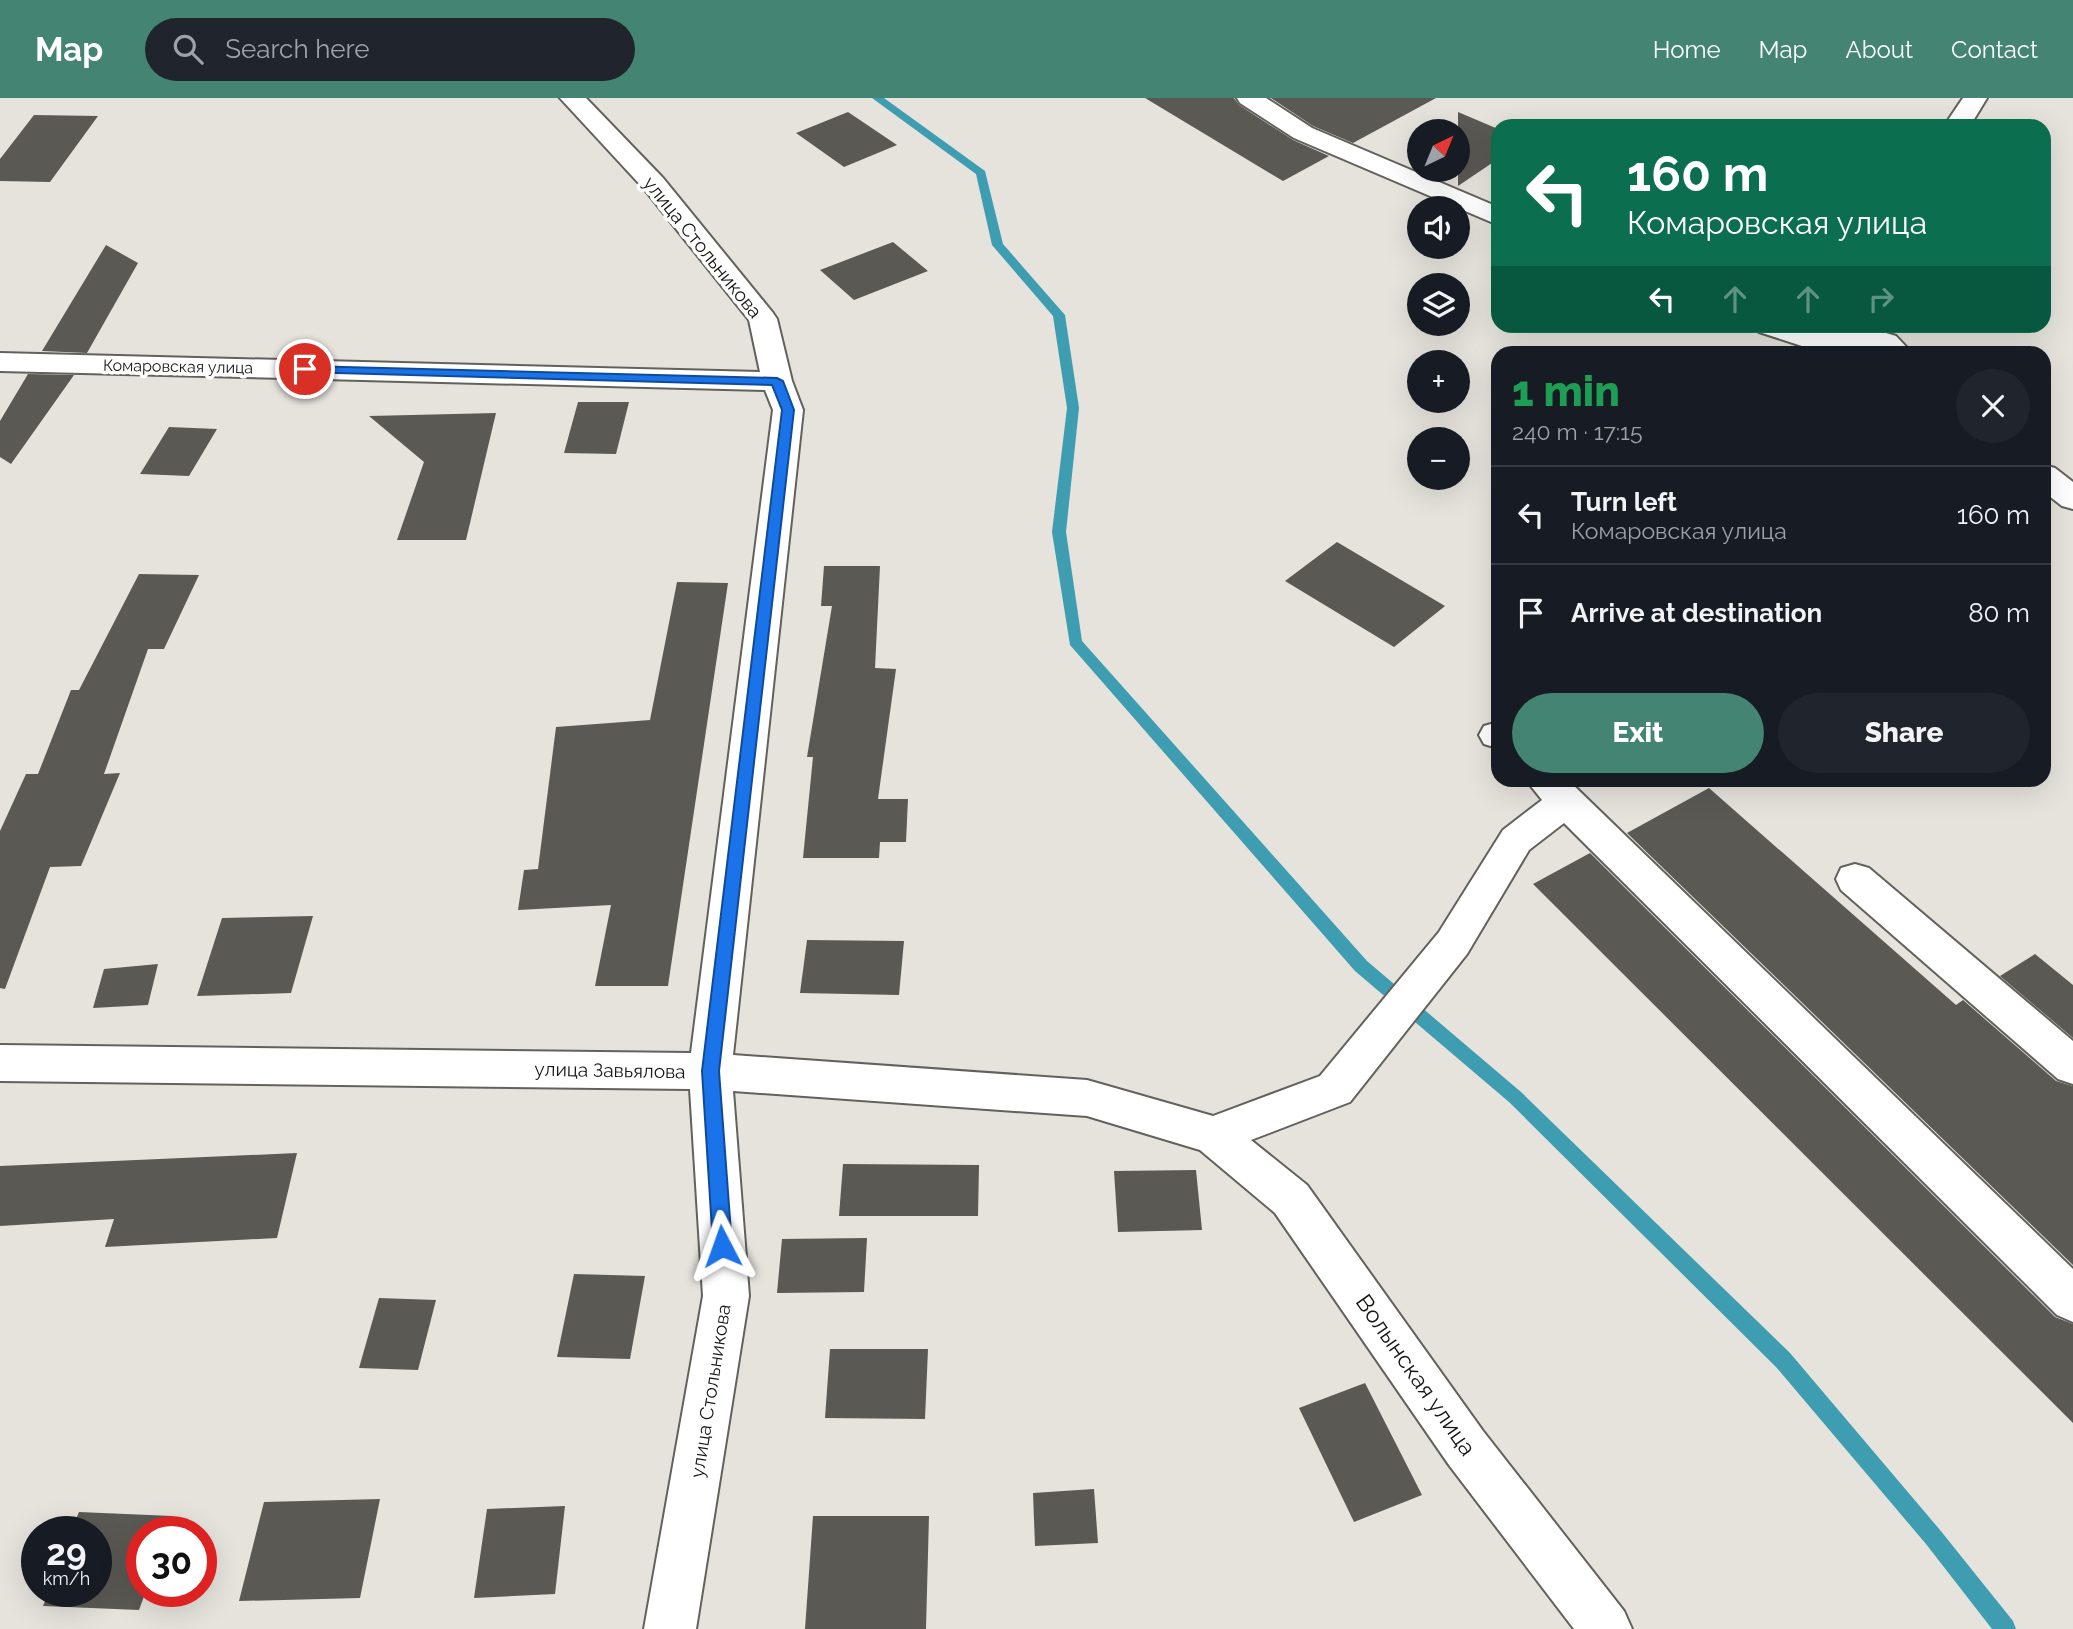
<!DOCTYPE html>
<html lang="en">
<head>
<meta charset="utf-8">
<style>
	body { margin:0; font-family:Raleway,sans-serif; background:#20242c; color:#f1f3f6; height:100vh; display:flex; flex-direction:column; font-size:26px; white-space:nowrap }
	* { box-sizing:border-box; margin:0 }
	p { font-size:23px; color:#9ea1a6 }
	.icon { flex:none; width:38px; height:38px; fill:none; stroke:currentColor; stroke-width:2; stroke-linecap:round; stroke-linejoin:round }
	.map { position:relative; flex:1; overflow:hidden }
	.side { position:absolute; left:1491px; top:248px; width:560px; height:441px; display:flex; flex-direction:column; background:#171b24; border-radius:21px; box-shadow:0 7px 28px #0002 }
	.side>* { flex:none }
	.top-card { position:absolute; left:1491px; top:21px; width:560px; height:214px; border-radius:21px; box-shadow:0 7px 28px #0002; background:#0b6e4f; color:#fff; overflow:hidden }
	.needle { width:46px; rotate:43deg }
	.fabs { position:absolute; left:1407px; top:21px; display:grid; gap:14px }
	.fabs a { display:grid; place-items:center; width:63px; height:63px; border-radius:50%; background:#171b24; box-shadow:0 7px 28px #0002; font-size:35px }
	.speed { position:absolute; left:21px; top:1418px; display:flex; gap:14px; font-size:35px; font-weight:700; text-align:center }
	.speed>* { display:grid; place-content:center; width:91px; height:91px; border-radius:50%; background:#171b24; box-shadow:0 7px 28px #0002; line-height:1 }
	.speed small { font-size:18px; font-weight:400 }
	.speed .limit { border:10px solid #d22; background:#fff; color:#111 }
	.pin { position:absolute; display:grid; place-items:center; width:60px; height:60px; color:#fff; margin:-30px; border:4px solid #fff; border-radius:50%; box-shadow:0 2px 7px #0007 }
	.me { position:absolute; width:77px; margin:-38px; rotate:356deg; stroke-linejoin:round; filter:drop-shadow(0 0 5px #0008) }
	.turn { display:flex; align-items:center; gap:24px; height:147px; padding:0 21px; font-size:32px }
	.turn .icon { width:91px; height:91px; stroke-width:2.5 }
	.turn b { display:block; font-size:49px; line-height:60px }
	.lanes { display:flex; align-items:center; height:66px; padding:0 21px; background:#0003; justify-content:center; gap:35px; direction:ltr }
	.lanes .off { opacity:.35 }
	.round { display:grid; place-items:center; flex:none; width:74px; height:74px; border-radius:37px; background:#20242c }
	.overview { display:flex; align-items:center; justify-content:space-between; height:119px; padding:0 21px }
	h1 { font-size:42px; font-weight:800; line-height:52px; color:#1e9e55 }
	.button { display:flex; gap:14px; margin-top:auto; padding:14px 21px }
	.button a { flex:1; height:80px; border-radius:42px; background:#438472; color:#fff; font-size:28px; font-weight:800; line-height:80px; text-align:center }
	.button a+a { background:#20242c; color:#f1f3f6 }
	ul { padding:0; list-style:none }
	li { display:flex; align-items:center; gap:21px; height:98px; padding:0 21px; border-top:2px solid #363941 }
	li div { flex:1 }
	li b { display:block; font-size:26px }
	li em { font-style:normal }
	header { display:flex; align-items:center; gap:42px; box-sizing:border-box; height:98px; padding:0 35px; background:#438472; color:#fff }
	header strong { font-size:33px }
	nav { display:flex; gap:38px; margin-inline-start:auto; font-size:24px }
	.search { width:490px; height:63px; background:#20242c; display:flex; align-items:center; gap:18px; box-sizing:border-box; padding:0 24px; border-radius:38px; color:#9ea1a6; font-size:26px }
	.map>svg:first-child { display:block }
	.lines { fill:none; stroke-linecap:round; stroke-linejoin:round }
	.stream { fill:#3e9db1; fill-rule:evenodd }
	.building { fill:#5b5953 }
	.minor-casing { stroke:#62615b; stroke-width:4 }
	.minor { fill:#fff; fill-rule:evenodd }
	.route { fill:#1a73e8; stroke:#114b97; stroke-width:2 }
	.labels { text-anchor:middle; stroke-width:7; stroke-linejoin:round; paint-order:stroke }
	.far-street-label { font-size:16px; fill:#181715; stroke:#fff }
	.street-label { font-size:19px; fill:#181715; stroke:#fff }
	.near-street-label { font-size:23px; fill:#181715; stroke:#fff }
</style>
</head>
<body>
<header>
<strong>Map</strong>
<div class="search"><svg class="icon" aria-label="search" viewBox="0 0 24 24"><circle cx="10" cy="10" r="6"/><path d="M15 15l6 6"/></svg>Search here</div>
<nav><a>Home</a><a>Map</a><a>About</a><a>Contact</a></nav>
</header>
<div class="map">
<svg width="2073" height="1531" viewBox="0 0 2073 1531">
	<rect width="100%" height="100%" fill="#e5e3dc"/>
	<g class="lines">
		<path class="stream" d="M 872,0 L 884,0 L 985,73 L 1003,146 L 1065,217 L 1079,310 L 1066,434 L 1082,543 L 1367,863 L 1521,994 L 1790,1255 L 1940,1432 L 2013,1523 L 2016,1531 L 1992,1531 L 1926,1446 L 1776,1269 L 1509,1004 L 1355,873 L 1070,547 L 1052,434 L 1067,310 L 1053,218 L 992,147 L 976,76 Z"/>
	</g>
	<path class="building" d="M 1145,0 L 1234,0 L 1239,7 L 1293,42 L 1329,58 L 1283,83 Z
		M 1271,0 L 1436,0 L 1353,45 L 1313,28 Z
		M 848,14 L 897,47 L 844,69 L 796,35 Z
		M 1458,14 L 1498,31 L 1498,61 L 1458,88 Z
		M 34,17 L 98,18 L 50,84 L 0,83 L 0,61 Z
		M 893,144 L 928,173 L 854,202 L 820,172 Z
		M 106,147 L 138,165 L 87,255 L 42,253 Z
		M 28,276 L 74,277 L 11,366 L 0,359 L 0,323 Z
		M 578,304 L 629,304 L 616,356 L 564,355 Z
		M 496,315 L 466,442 L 397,442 L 424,364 L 369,318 Z
		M 169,329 L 217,331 L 189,378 L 140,376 Z
		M 1337,444 L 1445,508 L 1394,549 L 1285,483 Z
		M 824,468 L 880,468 L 875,570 L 896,571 L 878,701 L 908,701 L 906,744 L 880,744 L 879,760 L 803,760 L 813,659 L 807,659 L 832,508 L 821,508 Z
		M 139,476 L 199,477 L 164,551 L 148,551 L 104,676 L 120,675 L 81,768 L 50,769 L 5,891 L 0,890 L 0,733 L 26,676 L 38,676 L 71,592 L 79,592 Z
		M 677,484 L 728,485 L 668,888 L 595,888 L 611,807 L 518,812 L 524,772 L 538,771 L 556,629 L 650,622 Z
		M 1709,690 L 1956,907 L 1963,902 L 2056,983 L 2073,988 L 2073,1167 L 1627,735 Z
		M 1590,755 L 2055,1219 L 2073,1226 L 2073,1325 L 1533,786 Z
		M 313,818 L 291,895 L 197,898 L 222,820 Z
		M 807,842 L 904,843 L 899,897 L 800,895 Z
		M 2035,856 L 2073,887 L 2073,940 L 2000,878 Z
		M 158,866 L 148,907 L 93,910 L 104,871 Z
		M 297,1055 L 277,1140 L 105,1149 L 114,1121 L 0,1128 L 0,1068 Z
		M 843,1066 L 979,1067 L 978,1118 L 839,1118 Z
		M 1196,1072 L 1202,1132 L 1118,1134 L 1114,1073 Z
		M 867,1140 L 864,1194 L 777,1195 L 782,1141 Z
		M 574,1176 L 645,1178 L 630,1261 L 557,1259 Z
		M 379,1200 L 436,1202 L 418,1272 L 359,1270 Z
		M 830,1251 L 928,1251 L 925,1321 L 825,1320 Z
		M 1365,1285 L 1422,1397 L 1354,1424 L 1299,1310 Z
		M 1094,1391 L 1098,1445 L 1035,1448 L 1033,1395 Z
		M 380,1401 L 360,1500 L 239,1503 L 264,1404 Z
		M 565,1408 L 555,1496 L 474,1500 L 487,1411 Z
		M 79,1414 L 172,1418 L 167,1433 L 142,1433 L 142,1493 L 146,1493 L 139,1512 L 43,1508 L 49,1493 L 96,1493 L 96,1433 L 71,1433 Z
		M 813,1418 L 929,1418 L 926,1531 L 805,1531 Z"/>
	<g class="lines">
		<g class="minor-casing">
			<path id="minor" d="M 560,0 L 586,0 L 663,80 L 773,215 L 777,221 L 792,283 L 803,312 L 733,957 L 1087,982 L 1213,1018 L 1320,978 L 1439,834 L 1503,732 L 1542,702 L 1526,682 L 1568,682 L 2073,1171 L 2073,1224 L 2057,1217 L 1564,725 L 1529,752 L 1467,856 L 1350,1004 L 1251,1042 L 1307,1087 L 1483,1333 L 1624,1513 L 1632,1531 L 1574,1531 L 1449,1367 L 1275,1115 L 1200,1052 L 1087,1018 L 733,993 L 749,1198 L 696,1531 L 644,1531 L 703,1198 L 690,991 L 0,983 L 0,947 L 691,955 L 773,312 L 765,292 L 0,273 L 0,255 L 760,274 L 749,222 L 645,92 Z
				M 1237,0 L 1266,0 L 1312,30 L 1498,109 L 1498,127 L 1294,40 L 1240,5 Z
				M 1963,0 L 1987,0 L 1970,28 L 1944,28 Z
				M 1755,228 L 1796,228 L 1805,230 L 1886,235 L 1896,238 L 1913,256 L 1881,256 L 1878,252 L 1802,248 L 1759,234 Z
				M 2044,367 L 2055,370 L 2073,384 L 2073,411 L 2062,408 L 2044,394 Z
				M 1498,624 L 1498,650 L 1497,650 L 1484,646 L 1479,637 L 1484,628 Z
				M 1855,766 L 1869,770 L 2073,943 L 2073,986 L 2058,981 L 1841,792 L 1836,781 L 1841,770 Z"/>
		</g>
		<use href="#minor" class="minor"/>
	</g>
	<path class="route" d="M 305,268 L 777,280 L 783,283 L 794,312 L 719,973 L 732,1148 L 729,1154 L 722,1157 L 716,1154 L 713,1148 L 702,973 L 782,312 L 772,287 L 301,274 L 299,271 Z"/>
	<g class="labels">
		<g class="far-street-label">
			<text transform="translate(178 268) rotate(1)" y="6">Комаровская улица</text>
		</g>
		<g class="street-label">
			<text transform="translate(703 149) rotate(51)" y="7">улица Стольникова</text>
			<text transform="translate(610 972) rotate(1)" y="7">улица Завьялова</text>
			<text transform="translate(710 1293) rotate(-81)" y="7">улица Стольникова</text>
		</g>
		<g class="near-street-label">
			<text transform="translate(1416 1277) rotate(55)" y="8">Волынская улица</text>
		</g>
	</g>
</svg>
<div class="fabs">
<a><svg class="needle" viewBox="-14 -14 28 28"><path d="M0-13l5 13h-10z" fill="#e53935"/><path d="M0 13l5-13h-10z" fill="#9ea1a6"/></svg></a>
<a><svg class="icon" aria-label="sound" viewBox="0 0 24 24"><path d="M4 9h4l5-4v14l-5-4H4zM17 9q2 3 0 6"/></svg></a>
<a><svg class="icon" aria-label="layers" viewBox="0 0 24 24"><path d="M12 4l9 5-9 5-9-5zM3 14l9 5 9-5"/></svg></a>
<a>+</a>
<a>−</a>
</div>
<div class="speed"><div>29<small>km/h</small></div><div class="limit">30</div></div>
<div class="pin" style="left:305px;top:271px;background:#d93025"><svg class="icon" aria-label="arrive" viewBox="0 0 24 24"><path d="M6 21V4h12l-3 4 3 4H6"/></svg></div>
<svg class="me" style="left:722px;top:1148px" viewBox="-20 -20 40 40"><path d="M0-17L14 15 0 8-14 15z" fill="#1a73e8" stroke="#fff" stroke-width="4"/></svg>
<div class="top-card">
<div class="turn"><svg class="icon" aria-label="left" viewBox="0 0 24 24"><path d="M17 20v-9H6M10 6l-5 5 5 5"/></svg><div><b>160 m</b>Комаровская улица</div></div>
<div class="lanes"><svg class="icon" aria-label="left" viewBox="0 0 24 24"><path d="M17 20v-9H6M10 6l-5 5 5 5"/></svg><svg class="icon off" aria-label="ahead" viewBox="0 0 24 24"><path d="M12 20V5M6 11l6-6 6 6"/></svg><svg class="icon off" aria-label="ahead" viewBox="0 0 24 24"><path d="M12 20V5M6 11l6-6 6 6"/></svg><svg class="icon off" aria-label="right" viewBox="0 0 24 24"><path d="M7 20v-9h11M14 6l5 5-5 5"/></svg></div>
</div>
<section class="side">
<div class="overview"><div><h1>1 min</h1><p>240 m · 17:15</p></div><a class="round"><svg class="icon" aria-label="close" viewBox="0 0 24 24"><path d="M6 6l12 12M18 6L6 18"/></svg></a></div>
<ul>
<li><svg class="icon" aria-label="left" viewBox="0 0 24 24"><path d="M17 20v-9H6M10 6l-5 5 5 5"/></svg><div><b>Turn left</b><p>Комаровская улица</p></div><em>160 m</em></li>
<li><svg class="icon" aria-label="arrive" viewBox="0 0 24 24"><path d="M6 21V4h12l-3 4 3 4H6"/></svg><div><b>Arrive at destination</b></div><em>80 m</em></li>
</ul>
<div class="button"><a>Exit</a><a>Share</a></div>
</section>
</div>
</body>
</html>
